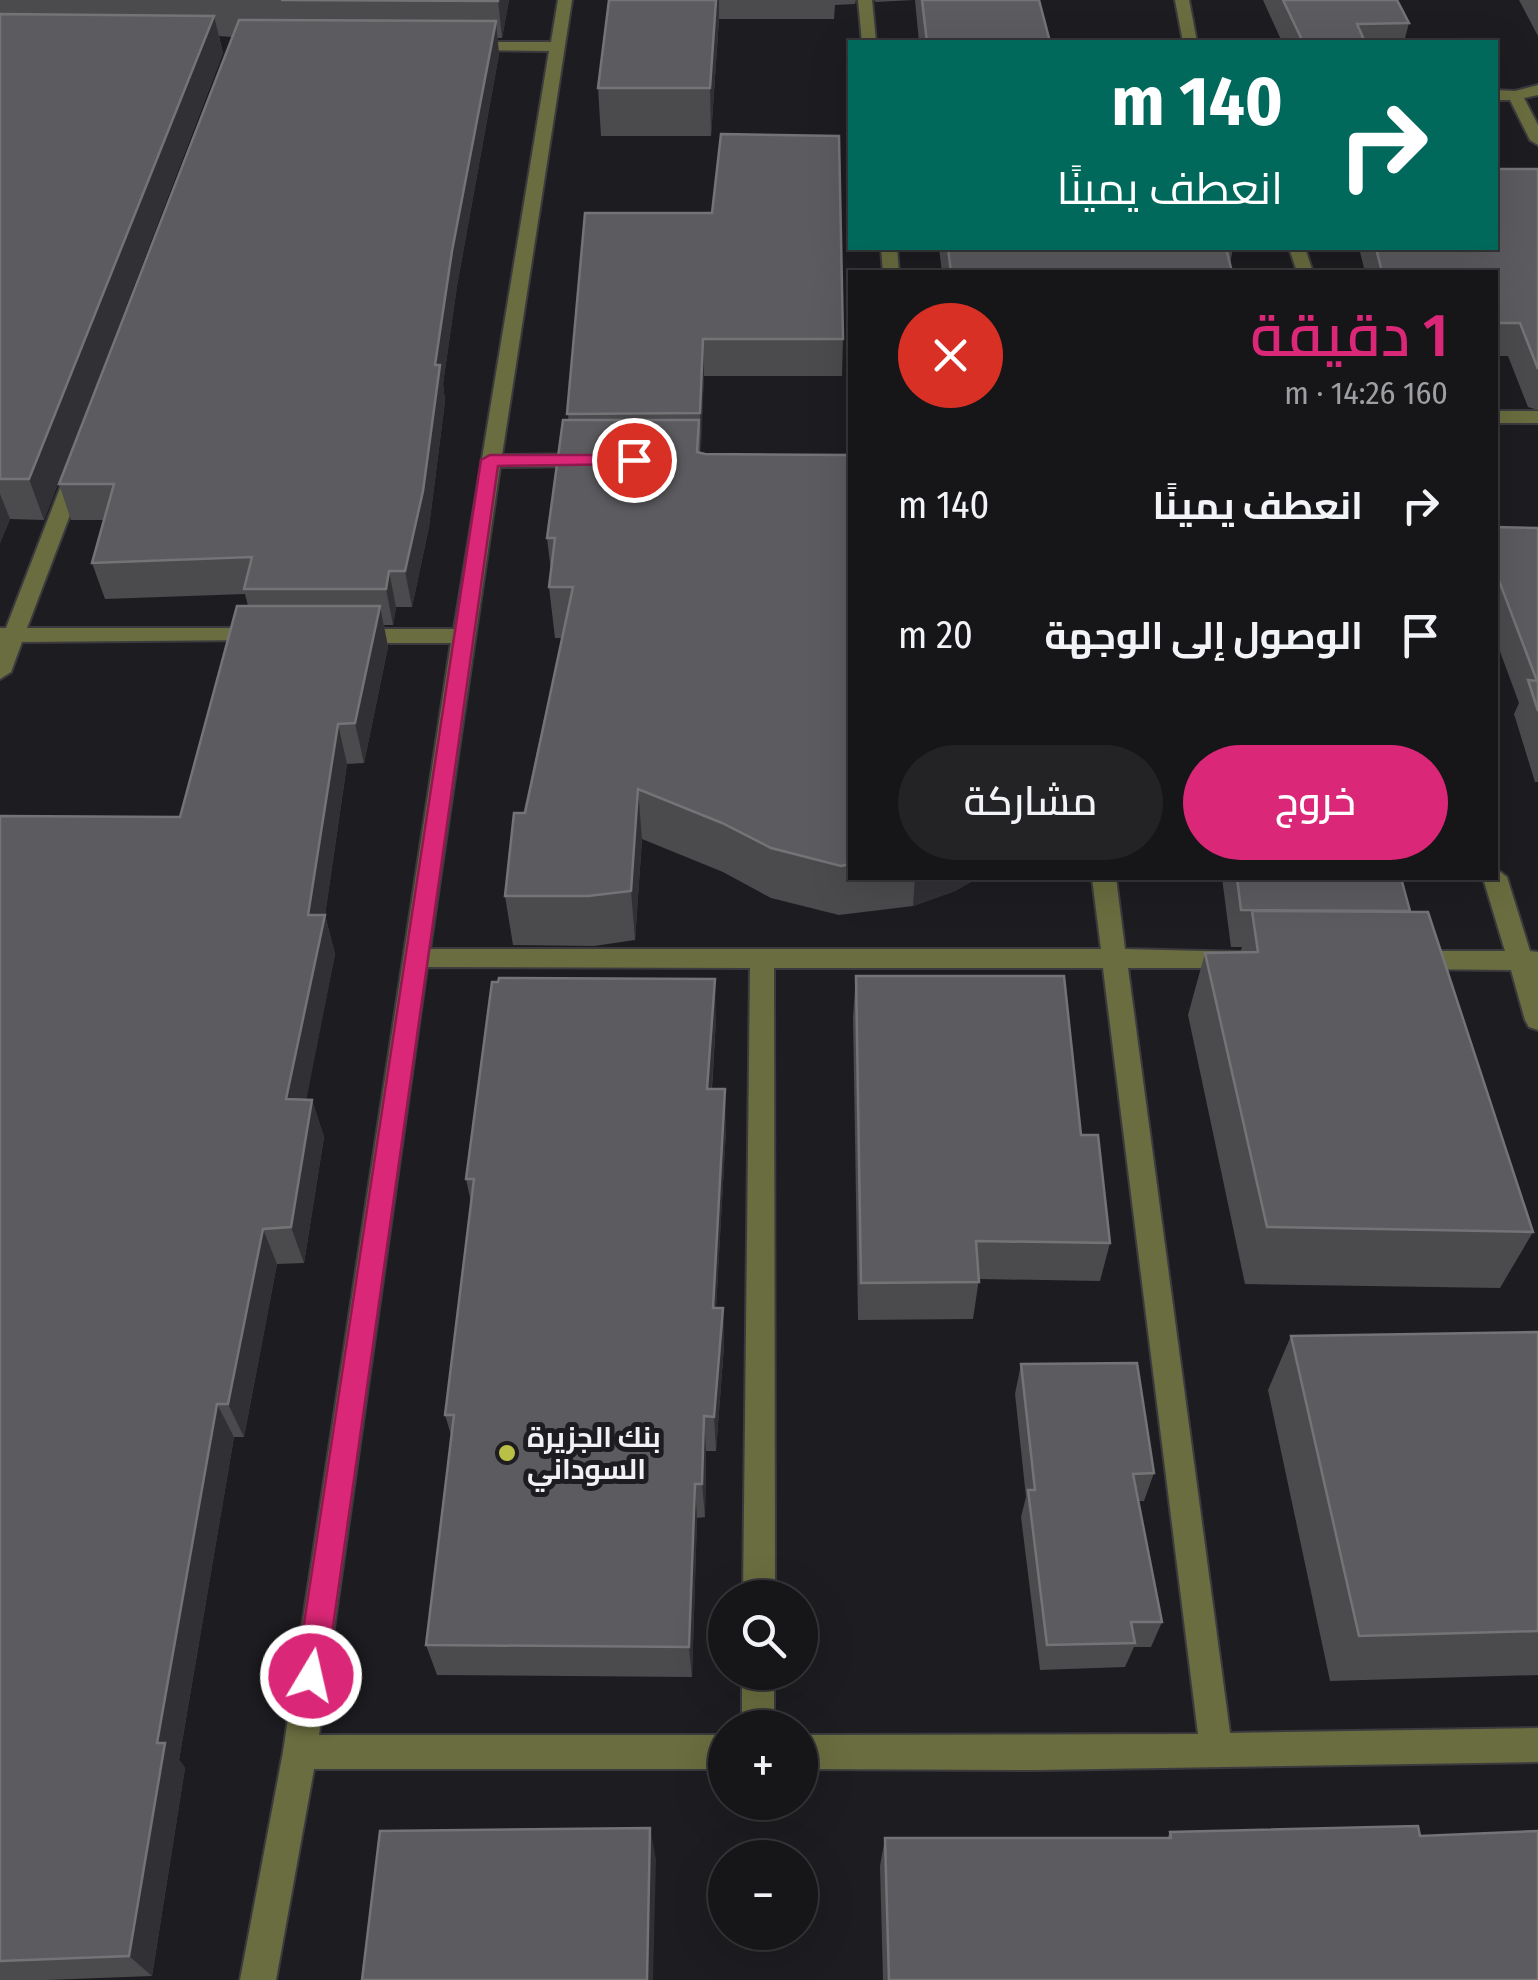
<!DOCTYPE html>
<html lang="ar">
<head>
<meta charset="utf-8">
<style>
	body { margin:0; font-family:"Fira Sans Condensed",Cairo,sans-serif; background:#232326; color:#f1f3f6; direction:rtl; height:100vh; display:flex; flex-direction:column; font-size:38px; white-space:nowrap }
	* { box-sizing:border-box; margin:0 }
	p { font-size:32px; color:#9e9fa2 }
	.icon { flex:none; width:55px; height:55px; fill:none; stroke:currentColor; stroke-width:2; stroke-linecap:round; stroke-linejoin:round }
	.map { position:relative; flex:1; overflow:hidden; direction:ltr }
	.drawer { position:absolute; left:848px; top:270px; width:650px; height:610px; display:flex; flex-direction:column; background:#161619; border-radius:0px; box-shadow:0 10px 40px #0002,0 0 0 2px #353538; direction:rtl }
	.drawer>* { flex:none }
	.guide { position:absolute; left:848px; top:40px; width:650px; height:210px; border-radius:0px; box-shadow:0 10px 40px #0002,0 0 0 2px #353538; direction:rtl; background:#00695c; color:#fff; overflow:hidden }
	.buttons { position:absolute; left:708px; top:1580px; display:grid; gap:20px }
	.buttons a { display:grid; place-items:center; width:110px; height:110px; border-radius:50%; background:#161619; box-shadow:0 10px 40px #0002,0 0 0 2px #353538; font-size:50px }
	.pin { position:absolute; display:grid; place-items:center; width:85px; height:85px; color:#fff; margin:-42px; border:5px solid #fff; border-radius:50%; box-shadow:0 2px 10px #0007 }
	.me { position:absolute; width:110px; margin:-55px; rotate:9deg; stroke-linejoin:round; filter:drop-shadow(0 0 8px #0008) }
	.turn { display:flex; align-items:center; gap:35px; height:210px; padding:0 50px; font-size:45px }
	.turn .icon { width:130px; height:130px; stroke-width:2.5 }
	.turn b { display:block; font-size:70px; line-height:85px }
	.round { display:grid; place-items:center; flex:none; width:105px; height:105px; border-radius:52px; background:#232326 }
	.summary { display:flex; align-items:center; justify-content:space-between; height:170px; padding:0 50px }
	h1 { font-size:60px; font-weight:600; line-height:75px; color:#db2777 }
	.cta { display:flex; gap:20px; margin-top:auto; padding:20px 50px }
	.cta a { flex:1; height:115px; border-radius:60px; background:#db2777; color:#fff; font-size:40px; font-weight:600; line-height:115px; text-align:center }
	.cta a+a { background:#232326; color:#f1f3f6 }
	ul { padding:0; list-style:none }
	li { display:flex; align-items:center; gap:30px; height:130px; padding:0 50px }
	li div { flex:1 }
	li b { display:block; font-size:38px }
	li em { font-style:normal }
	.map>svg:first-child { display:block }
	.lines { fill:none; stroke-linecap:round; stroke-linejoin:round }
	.minor-casing { stroke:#3b3b3f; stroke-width:4 }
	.minor { fill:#6a6d3f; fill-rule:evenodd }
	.wall { fill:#4b4b4e }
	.shaded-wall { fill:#313135 }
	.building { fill:#5c5c60; stroke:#747477; stroke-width:2.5 }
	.route { fill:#db2777; stroke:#8e194d; stroke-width:2.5 }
	.poi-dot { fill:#bac045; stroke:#1d1d21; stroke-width:4 }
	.labels { text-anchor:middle; stroke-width:10; stroke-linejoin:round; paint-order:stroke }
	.poi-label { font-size:28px; font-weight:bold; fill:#f1f1f4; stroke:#1d1d21; text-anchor:start }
</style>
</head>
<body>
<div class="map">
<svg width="1538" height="1980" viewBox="0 0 1538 1980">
	<rect width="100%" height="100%" fill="#1d1d21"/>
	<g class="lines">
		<g class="minor-casing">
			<path id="minor" d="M 558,0 L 572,0 L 502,455 L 590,454 L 600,460 L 590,466 L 500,467 L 430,949 L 1101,949 L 1092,878 L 1116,878 L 1125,949 L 1243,952 L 1246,959 L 1243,966 L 1234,968 L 1128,968 L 1230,1733 L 1538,1728 L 1538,1762 L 1037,1770 L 800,1769 L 800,1735 L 1198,1734 L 1103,968 L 774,968 L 775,1598 L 743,1598 L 750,968 L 427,967 L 319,1735 L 725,1735 L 725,1769 L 314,1769 L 276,1980 L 240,1980 L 283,1752 L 451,643 L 355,643 L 344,636 L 355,629 L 454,629 L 549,51 L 465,50 L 458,46 L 465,42 L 551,42 Z
				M 858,0 L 872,0 L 876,42 L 862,42 Z
				M 1175,0 L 1189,0 L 1197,42 L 1183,42 Z
				M 1538,85 L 1538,95 L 1524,98 L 1538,125 L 1538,145 L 1530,140 L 1510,100 L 1495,100 L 1495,90 L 1515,91 Z
				M 881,248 L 897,248 L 899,272 L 883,272 Z
				M 1289,248 L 1305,248 L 1313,272 L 1297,272 Z
				M 1495,411 L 1538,411 L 1538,423 L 1495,423 Z
				M 77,464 L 87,470 L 27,628 L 260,628 L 267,630 L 271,635 L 267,640 L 22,642 L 11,672 L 0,679 L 0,628 L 6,628 L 67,470 Z
				M 1495,868 L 1507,877 L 1530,951 L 1538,952 L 1538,1030 L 1529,1027 L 1525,1020 L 1511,970 L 1409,969 L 1400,967 L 1397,960 L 1400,953 L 1409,951 L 1505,951 L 1483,878 L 1495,878 Z
				M 742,1672 L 774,1672 L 774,1728 L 742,1728 Z"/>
		</g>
		<use href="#minor" class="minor"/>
	</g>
	<path class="wall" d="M 0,0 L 509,0 L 502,38 L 497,38 L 499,54 L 457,286 L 443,384 L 445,401 L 429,527 L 412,607 L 396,607 L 393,625 L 384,625 L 388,647 L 364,763 L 347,764 L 325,915 L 335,954 L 306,1099 L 312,1100 L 324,1137 L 304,1263 L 277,1264 L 244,1437 L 234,1437 L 179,1760 L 185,1768 L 152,1976 L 47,1980 L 0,1980 L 0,816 L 180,817 L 248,606 L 245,594 L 105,599 L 92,563 L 104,520 L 71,520 L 59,484 L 232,37 L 219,36 L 223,53 L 44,520 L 10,519 L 0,543 Z
		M 609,0 L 856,0 L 855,4 L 835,5 L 834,19 L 719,19 L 711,136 L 601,136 L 598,88 Z
		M 874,0 L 914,0 L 876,2 Z
		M 915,0 L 1039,0 L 1050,42 L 919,42 Z
		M 1263,0 L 1397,0 L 1409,23 L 1404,42 L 1282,42 Z
		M 1519,0 L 1538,0 L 1538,36 Z
		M 1538,169 L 1538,410 L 1528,407 L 1508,356 L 1495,356 L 1495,272 L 1365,272 L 1359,248 L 1495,248 Z
		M 585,213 L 843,339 L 842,376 L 704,376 L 700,453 L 850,455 L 850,878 L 978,878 L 955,891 L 913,906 L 839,915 L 771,898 L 723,872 L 642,839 L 635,940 L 594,946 L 513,945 L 505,896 L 562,638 L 555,638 L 549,587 L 551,571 L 547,538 L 568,420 Z
		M 939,248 L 1233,248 L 1230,264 L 1232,272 L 942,272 Z
		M 1495,527 L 1538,528 L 1538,782 L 1535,782 L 1514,714 L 1519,703 L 1495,638 Z
		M 1222,878 L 1401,878 L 1410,911 L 1533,1232 L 1500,1288 L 1245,1284 L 1188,1015 L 1205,953 L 1240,953 L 1242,947 L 1231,947 Z
		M 856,976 L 1081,1135 L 1110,1243 L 1100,1281 L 979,1279 L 973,1319 L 858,1320 L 853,1017 Z
		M 716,1019 L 712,1089 L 726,1129 L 716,1308 L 723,1308 L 724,1345 L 716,1451 L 706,1451 L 705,1517 L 697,1518 L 692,1677 L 437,1675 L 426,1645 L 452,1438 L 445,1415 L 471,1202 L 466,1179 Z
		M 1538,1332 L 1538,1675 L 1330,1681 L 1268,1390 L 1291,1336 Z
		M 1021,1364 L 1154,1473 L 1144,1501 L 1139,1501 L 1162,1622 L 1151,1647 L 1134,1647 L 1125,1667 L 1040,1670 L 1021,1517 L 1026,1497 L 1015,1394 Z
		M 1170,1832 L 1420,1836 L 1538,1980 L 883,1980 L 880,1866 L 885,1838 L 1167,1838 Z"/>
	<path class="shaded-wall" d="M 498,0 L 509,0 L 502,38 Z
		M 716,0 L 719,0 L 719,19 L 711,136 L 710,88 Z
		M 214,16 L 223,53 L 44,520 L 29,479 Z
		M 496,21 L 499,54 L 457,286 L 443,384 L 445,401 L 429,527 L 412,607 L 405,571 L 452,251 Z
		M 703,339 L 704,376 L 701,451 L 700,413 Z
		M 0,494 L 10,519 L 0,543 Z
		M 389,571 L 396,607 L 393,625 L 386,589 Z
		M 380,606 L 388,647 L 364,763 L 355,723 Z
		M 338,724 L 347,764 L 325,915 L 335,954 L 299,1137 L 286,1099 L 308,915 Z
		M 638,789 L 642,839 L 635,940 L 631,891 Z
		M 915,878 L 978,878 L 955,891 L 913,906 Z
		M 715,979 L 716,1019 L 709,1129 L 707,1089 Z
		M 725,1089 L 726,1129 L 714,1344 L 713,1308 Z
		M 312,1100 L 324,1137 L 304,1263 L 291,1227 Z
		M 263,1229 L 277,1264 L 244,1437 L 228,1404 Z
		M 723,1308 L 724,1345 L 716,1451 L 714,1417 Z
		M 217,1404 L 234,1437 L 179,1760 L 185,1768 L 152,1976 L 129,1956 L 157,1743 Z
		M 704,1416 L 706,1451 L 705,1517 L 702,1484 Z
		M 695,1484 L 697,1518 L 692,1677 L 689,1647 Z
		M 650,1828 L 656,1859 L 653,1980 L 647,1980 Z"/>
	<path class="building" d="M 281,0 L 498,0 L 498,1 Z
		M 609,0 L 716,0 L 710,88 L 598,88 Z
		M 922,0 L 1039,0 L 1050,42 L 927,42 Z
		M 1283,0 L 1397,0 L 1409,23 L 1357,24 L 1365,42 L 1303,42 Z
		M 0,14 L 214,16 L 29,479 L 0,479 Z
		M 239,20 L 496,21 L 452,251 L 435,365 L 440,365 L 423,491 L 405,571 L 389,571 L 386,589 L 244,589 L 252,557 L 92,563 L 114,484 L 59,484 Z
		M 721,134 L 839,136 L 843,339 L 703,339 L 700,413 L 567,414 L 585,213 L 712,213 Z
		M 1495,169 L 1538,169 L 1538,369 L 1520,323 L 1495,323 L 1495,272 L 1382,272 L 1376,248 L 1495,248 Z
		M 948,248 L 1226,248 L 1232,272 L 951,272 Z
		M 563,420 L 699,420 L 697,452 L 705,454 L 850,455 L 850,864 L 841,866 L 771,848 L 722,823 L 638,789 L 631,891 L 588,896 L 505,896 L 514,813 L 525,813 L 573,587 L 549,587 L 555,538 L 547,538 Z
		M 1495,527 L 1538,528 L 1538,711 L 1528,680 L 1537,681 L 1495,570 Z
		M 237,606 L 380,606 L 355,723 L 338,724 L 308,915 L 325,915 L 286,1099 L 312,1100 L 291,1227 L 263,1229 L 228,1404 L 217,1404 L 157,1743 L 165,1743 L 129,1956 L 0,1961 L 0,816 L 180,817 Z
		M 1237,878 L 1401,878 L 1410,911 L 1241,910 Z
		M 1252,911 L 1428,912 L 1533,1232 L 1267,1227 L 1205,953 L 1258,952 Z
		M 856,976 L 1064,976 L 1081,1135 L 1098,1135 L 1110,1243 L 976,1241 L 979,1282 L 861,1283 Z
		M 499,978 L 715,979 L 707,1089 L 725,1089 L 713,1308 L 723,1308 L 714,1417 L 704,1416 L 702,1484 L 695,1484 L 689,1647 L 426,1645 L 454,1415 L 445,1415 L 474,1179 L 466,1179 L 492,982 L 498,982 Z
		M 1538,1332 L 1538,1631 L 1359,1636 L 1291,1336 Z
		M 1137,1363 L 1154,1473 L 1133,1474 L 1162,1622 L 1131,1622 L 1135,1643 L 1047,1645 L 1028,1490 L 1035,1490 L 1021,1364 Z
		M 1418,1826 L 1420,1836 L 1538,1831 L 1538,1980 L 889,1980 L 885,1838 L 1171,1838 L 1170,1832 Z
		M 650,1828 L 647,1980 L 362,1980 L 380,1831 Z"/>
	<path class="route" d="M 634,455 L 643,460 L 640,464 L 498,466 L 326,1676 L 321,1687 L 311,1691 L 301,1687 L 296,1676 L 481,460 L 490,455 Z"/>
	<circle class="poi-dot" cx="507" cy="1453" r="10"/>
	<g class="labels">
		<g class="poi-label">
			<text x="527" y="1447">بنك الجزيرة<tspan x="527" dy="32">السوداني</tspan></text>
		</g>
	</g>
</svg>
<div class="buttons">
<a><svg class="icon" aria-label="search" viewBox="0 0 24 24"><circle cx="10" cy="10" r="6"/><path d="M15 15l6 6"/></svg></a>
<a>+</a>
<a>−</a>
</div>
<div class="pin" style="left:634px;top:460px;background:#d93025"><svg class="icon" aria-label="arrive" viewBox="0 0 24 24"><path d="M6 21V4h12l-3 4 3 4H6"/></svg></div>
<svg class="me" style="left:311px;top:1676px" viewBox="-20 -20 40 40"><circle r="17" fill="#db2777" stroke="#fff" stroke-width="3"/><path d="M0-11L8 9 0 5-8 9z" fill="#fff"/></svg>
<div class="guide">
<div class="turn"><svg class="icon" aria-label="right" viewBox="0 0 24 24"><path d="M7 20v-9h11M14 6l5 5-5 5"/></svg><div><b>140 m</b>انعطف يمينًا</div></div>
</div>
<section class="drawer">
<div class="summary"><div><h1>1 دقيقة</h1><p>160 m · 14:26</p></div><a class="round" style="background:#d93025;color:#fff"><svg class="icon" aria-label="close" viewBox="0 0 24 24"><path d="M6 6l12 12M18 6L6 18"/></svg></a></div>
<ul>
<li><svg class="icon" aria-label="right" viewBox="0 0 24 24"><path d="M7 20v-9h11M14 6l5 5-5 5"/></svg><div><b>انعطف يمينًا</b></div><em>140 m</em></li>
<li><svg class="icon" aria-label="arrive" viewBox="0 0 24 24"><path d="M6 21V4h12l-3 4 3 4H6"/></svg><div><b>الوصول إلى الوجهة</b></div><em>20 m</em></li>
</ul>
<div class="cta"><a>خروج</a><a>مشاركة</a></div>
</section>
</div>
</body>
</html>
